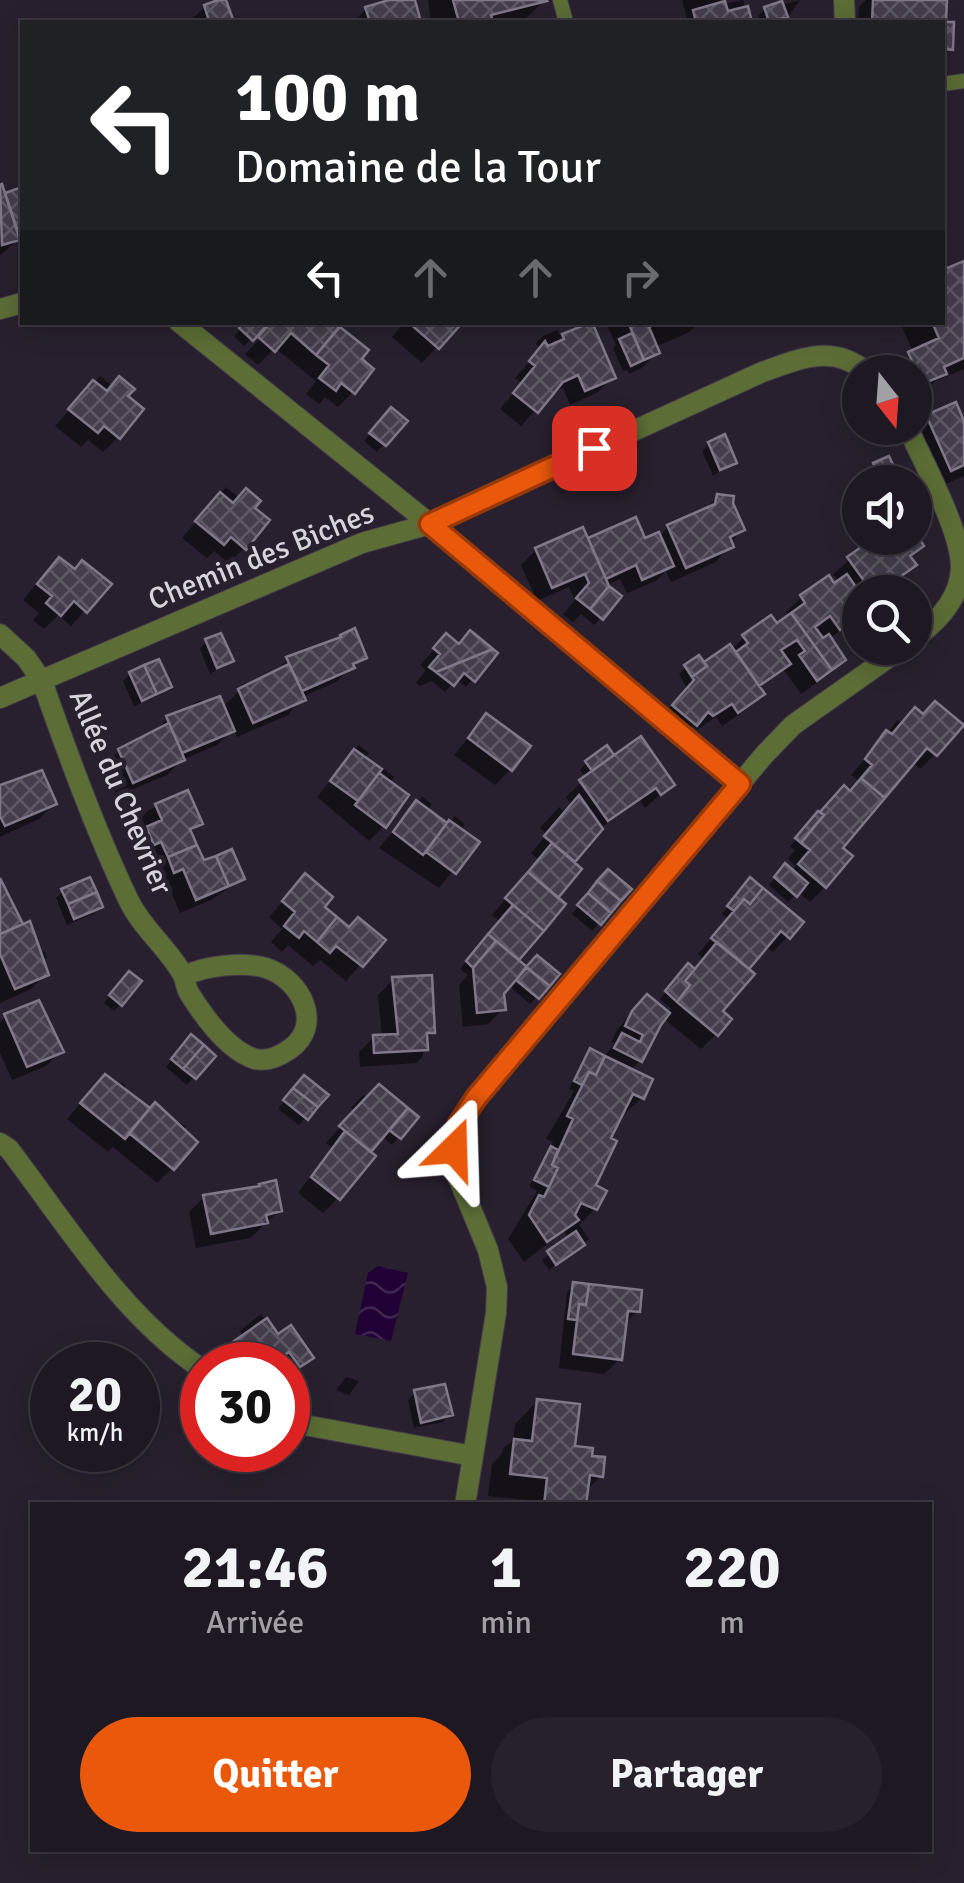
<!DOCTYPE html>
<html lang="fr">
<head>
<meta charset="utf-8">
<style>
	body { margin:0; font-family:Signika,sans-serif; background:#26212a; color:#f1f3f6; height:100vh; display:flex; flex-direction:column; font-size:38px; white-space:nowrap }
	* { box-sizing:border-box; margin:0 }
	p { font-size:32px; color:#a1a0a5 }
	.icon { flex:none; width:55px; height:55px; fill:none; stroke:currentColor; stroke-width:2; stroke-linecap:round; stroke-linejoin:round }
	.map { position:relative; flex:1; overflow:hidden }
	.sheet { position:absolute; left:30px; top:1502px; width:902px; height:350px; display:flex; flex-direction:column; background:#1e1822; border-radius:0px; box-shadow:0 5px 25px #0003,0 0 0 2px #3c3740 }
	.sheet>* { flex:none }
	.top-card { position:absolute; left:20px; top:20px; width:925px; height:305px; border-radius:0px; box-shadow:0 5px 25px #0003,0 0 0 2px #3c3740; background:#202124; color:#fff; overflow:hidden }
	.needle { width:65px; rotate:163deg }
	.controls { position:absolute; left:842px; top:355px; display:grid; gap:20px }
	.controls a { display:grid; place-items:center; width:90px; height:90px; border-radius:50%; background:#1e1822; box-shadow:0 5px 25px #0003,0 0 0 2px #3c3740; font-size:50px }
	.speed { position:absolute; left:30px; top:1342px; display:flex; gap:20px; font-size:50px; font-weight:700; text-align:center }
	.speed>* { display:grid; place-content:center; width:130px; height:130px; border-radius:50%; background:#1e1822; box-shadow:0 5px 25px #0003,0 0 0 2px #3c3740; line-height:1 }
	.speed small { font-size:25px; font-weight:400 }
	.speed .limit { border:15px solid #d22; background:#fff; color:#111 }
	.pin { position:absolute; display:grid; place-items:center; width:85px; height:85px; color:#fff; margin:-42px; border-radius:20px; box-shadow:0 5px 15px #0006 }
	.me { position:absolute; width:110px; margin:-55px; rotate:22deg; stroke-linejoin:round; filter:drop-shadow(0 0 8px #0008) }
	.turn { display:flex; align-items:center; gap:35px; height:210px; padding:0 50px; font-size:45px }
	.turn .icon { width:130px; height:130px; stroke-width:2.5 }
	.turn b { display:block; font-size:70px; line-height:85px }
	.lanes { display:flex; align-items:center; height:95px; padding:0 50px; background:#0003; justify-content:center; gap:50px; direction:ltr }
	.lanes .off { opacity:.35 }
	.eta { display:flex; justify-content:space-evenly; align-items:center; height:170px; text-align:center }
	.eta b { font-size:60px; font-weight:800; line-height:70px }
	.primary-button { display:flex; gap:20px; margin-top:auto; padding:20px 50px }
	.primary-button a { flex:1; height:115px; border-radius:60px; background:#ea580c; color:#fff; font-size:40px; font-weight:800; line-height:115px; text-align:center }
	.primary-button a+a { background:#26212a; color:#f1f3f6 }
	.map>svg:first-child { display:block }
	.water { fill:url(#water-waves) }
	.shadow { fill:#0007 }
	.building { fill:url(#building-cross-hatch); stroke:#807889; stroke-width:2.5 }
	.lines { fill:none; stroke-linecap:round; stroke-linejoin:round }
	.service-casing { stroke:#443d4a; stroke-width:16 }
	.minor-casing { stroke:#443d4a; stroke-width:22 }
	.service { stroke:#5c6d36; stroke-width:14 }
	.minor { stroke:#5c6d36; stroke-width:20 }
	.route-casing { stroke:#983908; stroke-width:25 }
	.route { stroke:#ea580c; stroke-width:18 }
	.labels { text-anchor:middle; stroke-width:9; stroke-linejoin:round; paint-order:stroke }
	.street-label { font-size:30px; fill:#d8d3dd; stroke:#28202e }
</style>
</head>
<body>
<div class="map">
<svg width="964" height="1883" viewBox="0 0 964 1883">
	<defs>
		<pattern id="water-waves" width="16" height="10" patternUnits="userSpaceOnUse" patternTransform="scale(2.5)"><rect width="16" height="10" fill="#210135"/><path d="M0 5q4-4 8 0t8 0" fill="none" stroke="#402552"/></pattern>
		<pattern id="building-cross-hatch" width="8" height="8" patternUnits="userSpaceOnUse" patternTransform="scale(2.5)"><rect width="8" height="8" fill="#453d4c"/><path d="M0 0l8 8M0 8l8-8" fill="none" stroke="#5f5865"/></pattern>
	</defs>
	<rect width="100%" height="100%" fill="#28202e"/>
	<path class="water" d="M 378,1266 L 408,1273 L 391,1341 L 355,1334 L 368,1273 Z"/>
	<path class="shadow" d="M 398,0 L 412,0 L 419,22 L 353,22 L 366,9 Z
		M 428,0 L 544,0 L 544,1 L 522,22 L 431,22 Z
		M 682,0 L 722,0 L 725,4 L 743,0 L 750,22 L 684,22 L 687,19 Z
		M 800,0 L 785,21 L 760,22 L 758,16 L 765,9 Z
		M 866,0 L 944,0 L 943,24 L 951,49 L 942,57 L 942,22 L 858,22 L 859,7 Z
		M 224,1 L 231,22 L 189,22 L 205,7 Z
		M 0,188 L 4,196 L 22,190 L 22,237 L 0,255 Z
		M 964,263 L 964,369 L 936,381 L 915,398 L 915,372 L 891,372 L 913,352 L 900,322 L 942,322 Z
		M 248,322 L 262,327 L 244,346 L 234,336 Z
		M 277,322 L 336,327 L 365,350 L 358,360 L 353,392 L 338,407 L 325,397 L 319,404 L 306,394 L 316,381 L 275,348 L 258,365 L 245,354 Z
		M 401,322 L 459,322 L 422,363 L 392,337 L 403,324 Z
		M 610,322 L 699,322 L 690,332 L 655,347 L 657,352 L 642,368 L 629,374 L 627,370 L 623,371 L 613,348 L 616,345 L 607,325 Z
		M 590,325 L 613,377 L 598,392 L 570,405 L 563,388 L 550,394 L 521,426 L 500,409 L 522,383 L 515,378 L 540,350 L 536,343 L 543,336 L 557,330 L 561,337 Z
		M 100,376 L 125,397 L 118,437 L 103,452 L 88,440 L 81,447 L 55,426 Z
		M 384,417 L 404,421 L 377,452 L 364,441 Z
		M 928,417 L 964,422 L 964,476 L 928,492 L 905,440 Z
		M 709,444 L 734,462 L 713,476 L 702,451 Z
		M 888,459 L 898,482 L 861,482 L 875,465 Z
		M 226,487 L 251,508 L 244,548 L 229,563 L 214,551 L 207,558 L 182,538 Z
		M 718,497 L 742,529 L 716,562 L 671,582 L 666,571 L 656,581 L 627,593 L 620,579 L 605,586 L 601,618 L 594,625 L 581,614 L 573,622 L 563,614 L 575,600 L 569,587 L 537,601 L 521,565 L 536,550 L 586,541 L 635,520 L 644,541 L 659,537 L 668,527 L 702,512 Z
		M 915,537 L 921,546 L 909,558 L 913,565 L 881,592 L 860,592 L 860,615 L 829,639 L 843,660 L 828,675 L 801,694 L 783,669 L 758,689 L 762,694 L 747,709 L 722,726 L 716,717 L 697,730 L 693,726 L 680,739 L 659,721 L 686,687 L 679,674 L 686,667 L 704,666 L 731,650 L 744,637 L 776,626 L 790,617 L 786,612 L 802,597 L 839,582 L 833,574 L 875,538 Z
		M 74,572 L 108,584 L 71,626 L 58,615 L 44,629 L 33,620 L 39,613 L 23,600 L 44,575 Z
		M 446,637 L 458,646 L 495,653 L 466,687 L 456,679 L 445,692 L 432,681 L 420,686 L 416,683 L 426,670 L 420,665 Z
		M 207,641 L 231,660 L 210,674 L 200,648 Z
		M 364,657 L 336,682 L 302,697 L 288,715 L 237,737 L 234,729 L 217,745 L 182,760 L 167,775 L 117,796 L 104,766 L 119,751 L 152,734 L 167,719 L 187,710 L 194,703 L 202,700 L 204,705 L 222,708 L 239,691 L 272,675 L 288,659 Z
		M 130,674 L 169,687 L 162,694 L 134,706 L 123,681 Z
		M 486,716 L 510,770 L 495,785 L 454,755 Z
		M 898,720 L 935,754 L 920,769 L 912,762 L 840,848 L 825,887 L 810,902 L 798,892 L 788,902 L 769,885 L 778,874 L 792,872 L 796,866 L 788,859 L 795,850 L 790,846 L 829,803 L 849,793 L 859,781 L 851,775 Z
		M 359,745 L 369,753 L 364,759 L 381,772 L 384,769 L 394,777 L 389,783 L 384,826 L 369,841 L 317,797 Z
		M 603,762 L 672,784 L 645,808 L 640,801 L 599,829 L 571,863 L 555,898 L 562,905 L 516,960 L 537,997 L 530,1004 L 508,985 L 502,993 L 503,1009 L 488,1024 L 463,1027 L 459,985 L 468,975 L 460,969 L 500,922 L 492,915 L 539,860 L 531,853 L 547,834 L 540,828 L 559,807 L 565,812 L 572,806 L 566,797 L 586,778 L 580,770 L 586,763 Z
		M 0,788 L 54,804 L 39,819 L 0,837 Z
		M 187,793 L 200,823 L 189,834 L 203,864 L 242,879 L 211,900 L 180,913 L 167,882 L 159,886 L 146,855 L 138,859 L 132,844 L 146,831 L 142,817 L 149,810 Z
		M 422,797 L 432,804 L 426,811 L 446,826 L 455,816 L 465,824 L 460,830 L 476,843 L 439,888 L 379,848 Z
		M 305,876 L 321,907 L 349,930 L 382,940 L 346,981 L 320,960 L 313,966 L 288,945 L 282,952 L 271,942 L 282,929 L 269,917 Z
		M 601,879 L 628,889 L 592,931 L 572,914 Z
		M 0,883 L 22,927 L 38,952 L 44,951 L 47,957 L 42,962 L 46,974 L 31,989 L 0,1003 Z
		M 744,888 L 800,923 L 773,952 L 765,946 L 746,970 L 719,1012 L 716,1034 L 701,1049 L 663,1018 L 640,1061 L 630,1071 L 642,1098 L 617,1120 L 592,1187 L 595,1209 L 579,1225 L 589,1239 L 549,1270 L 542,1260 L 569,1239 L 564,1231 L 524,1262 L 508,1239 L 537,1191 L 529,1187 L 553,1142 L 546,1139 L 574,1091 L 569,1089 L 584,1058 L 591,1052 L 603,1058 L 615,1043 L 611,1042 L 618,1029 L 632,1012 L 667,1014 L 671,1009 L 660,999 L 682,973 L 694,971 L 704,959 L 698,954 L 728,919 L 722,914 Z
		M 63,891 L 100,907 L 93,914 L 67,925 L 56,898 Z
		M 393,980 L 433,1032 L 425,1040 L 423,1056 L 416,1063 L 360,1067 L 359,1052 L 374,1037 L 382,1037 L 378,995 Z
		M 123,981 L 121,1004 L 114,1011 L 104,1003 Z
		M 6,1016 L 61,1051 L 46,1066 L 12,1080 L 0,1053 L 0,1022 Z
		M 184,1044 L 212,1056 L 187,1085 L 166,1067 Z
		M 122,1082 L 126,1086 L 123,1090 L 150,1111 L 186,1126 L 172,1168 L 157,1183 L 113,1147 L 108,1152 L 67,1119 L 90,1092 L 117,1086 Z
		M 297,1085 L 325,1095 L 299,1125 L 278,1109 Z
		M 363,1095 L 416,1117 L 392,1145 L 381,1136 L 338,1198 L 323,1213 L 298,1193 L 332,1147 L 326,1143 L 355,1112 L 351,1108 Z
		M 204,1197 L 279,1211 L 250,1238 L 196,1248 L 189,1212 Z
		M 574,1285 L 637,1311 L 624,1325 L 620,1359 L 604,1374 L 559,1368 L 567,1292 Z
		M 261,1314 L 278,1338 L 311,1358 L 288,1378 L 288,1365 L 226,1365 L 221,1358 L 244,1337 L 240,1331 Z
		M 346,1377 L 359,1381 L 349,1395 L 336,1390 Z
		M 415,1393 L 450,1415 L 443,1422 L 414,1428 L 408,1400 Z
		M 538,1401 L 572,1448 L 589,1458 L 601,1476 L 586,1491 L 584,1505 L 526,1505 L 526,1500 L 488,1496 L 492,1464 L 502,1454 L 503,1448 L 513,1441 L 515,1424 Z"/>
	<path class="building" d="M 218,0 L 226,0 L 234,22 L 205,22 L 209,21 L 204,5 Z
		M 389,0 L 415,0 L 421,22 L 370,22 L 365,7 Z
		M 453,0 L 546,0 L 547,1 L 491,15 L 493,22 L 459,22 Z
		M 873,0 L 947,0 L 946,22 L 954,22 L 953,50 L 942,49 L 942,22 L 872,22 Z
		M 725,1 L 728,11 L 748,6 L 752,22 L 696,22 L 693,10 Z
		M 782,1 L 788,17 L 769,22 L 764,7 Z
		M 2,184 L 20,240 L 2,245 L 0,185 Z
		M 22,187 L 22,228 L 17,229 L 5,193 Z
		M 964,261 L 964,358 L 944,367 L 947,374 L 922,384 L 908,352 L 939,338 L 932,322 L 942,322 L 942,270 Z
		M 244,322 L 262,322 L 266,326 L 253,341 L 239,328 Z
		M 271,322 L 343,322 L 316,355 L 291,333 L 275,352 L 258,337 Z
		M 408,322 L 463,322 L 439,349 Z
		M 592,322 L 616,378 L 585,391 L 578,375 L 563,382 L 538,413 L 513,393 L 535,366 L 529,361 L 545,341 L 548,346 L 564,339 L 562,334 Z
		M 628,322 L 660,322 L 649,327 L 660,353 L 644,360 Z
		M 340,327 L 369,350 L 362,359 L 374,369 L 355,394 L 341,383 L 336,391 L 319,378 L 329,365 L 316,355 Z
		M 632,333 L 644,360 L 631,366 L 619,339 Z
		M 119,376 L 135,389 L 128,396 L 144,409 L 120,439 L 104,426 L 98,433 L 68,409 L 93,380 L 107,391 Z
		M 956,402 L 964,421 L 964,465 L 951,471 L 926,415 Z
		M 391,407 L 408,421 L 386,446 L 369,433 Z
		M 725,434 L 737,463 L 720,470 L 708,442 Z
		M 889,456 L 901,482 L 882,482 L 873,463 Z
		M 246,488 L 261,501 L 255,508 L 270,520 L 246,550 L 231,537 L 224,545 L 195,521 L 220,492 L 233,503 Z
		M 717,494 L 734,496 L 733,503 L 745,530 L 730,537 L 734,547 L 686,568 L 667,525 L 715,504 Z
		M 636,517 L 645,538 L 659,532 L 674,566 L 642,580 L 636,565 L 606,579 L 588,538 Z
		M 583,527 L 609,586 L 590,609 L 576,598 L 589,583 L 585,574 L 552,588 L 535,548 Z
		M 915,532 L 924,546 L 910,556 L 917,565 L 878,592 L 872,592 L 847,557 L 874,538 L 915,538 Z
		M 59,557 L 75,569 L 82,560 L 112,584 L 87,613 L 74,601 L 61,616 L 46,603 L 52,596 L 37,584 Z
		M 847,574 L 860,593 L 860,615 L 840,630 L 830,616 L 815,627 L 823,638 L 829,634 L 846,660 L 832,670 L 791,613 L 805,603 L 800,595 L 829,575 L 834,583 Z
		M 609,586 L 622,596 L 603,620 L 590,609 Z
		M 791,613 L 832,670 L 817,681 L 799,655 L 805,651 L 797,640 L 781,650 L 791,664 L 759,686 L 736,652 L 748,643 L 742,635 L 771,615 L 777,623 Z
		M 355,628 L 367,658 L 353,664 L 355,668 L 302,691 L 286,657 L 341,637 L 340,635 Z
		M 470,630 L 493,649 L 436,672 L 429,667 L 440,654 L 433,648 L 446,633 L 459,644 Z
		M 221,633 L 234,661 L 217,668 L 205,639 Z
		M 730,644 L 765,694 L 738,713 L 732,704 L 713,716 L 708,712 L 697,726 L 672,705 L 694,680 L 692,677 L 707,666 L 704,662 Z
		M 493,649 L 498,653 L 475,682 L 464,673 L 454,686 L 436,672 Z
		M 699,655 L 707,666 L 692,677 L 684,665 Z
		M 159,659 L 172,687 L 157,694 L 144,665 Z
		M 289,664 L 306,700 L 253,723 L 238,689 Z
		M 144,665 L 157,694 L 142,701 L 129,672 Z
		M 220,696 L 235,731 L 182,753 L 166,716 Z
		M 935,701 L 964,725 L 937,756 L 927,748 L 885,798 L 861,778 L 872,765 L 865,759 L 886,730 L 892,734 L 915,707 L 923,714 Z
		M 486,713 L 531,746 L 512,771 L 468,738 Z
		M 169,723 L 185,760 L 133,783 L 118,749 Z
		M 641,736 L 675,785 L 661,795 L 656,788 L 608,821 L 579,780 Z
		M 607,745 L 614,755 L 592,771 L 585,761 Z
		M 354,749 L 382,769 L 358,801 L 330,781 Z
		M 42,770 L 57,804 L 5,826 L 0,816 L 0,785 Z
		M 379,773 L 409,795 L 386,828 L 355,805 Z
		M 861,778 L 885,798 L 843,848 L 853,856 L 826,888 L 798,864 L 810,850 L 801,843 L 824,815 L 820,812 L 844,785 L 850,791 Z
		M 188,790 L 203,824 L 190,829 L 197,845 L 168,857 L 161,842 L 154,845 L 146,827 L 162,820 L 155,804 Z
		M 579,795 L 603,829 L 575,862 L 544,836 Z
		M 416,800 L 447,823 L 423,855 L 393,832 Z
		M 818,811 L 824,815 L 801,843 L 795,838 Z
		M 449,820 L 480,842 L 456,874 L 426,852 Z
		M 552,843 L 582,869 L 558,898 L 528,872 Z
		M 197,845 L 204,860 L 216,856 L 229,886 L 196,900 L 183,869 L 174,873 L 168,857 Z
		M 232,849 L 245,879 L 229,886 L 216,856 Z
		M 785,863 L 808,883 L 797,897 L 774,877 Z
		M 608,869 L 632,889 L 621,901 L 597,881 Z
		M 528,872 L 566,904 L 544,931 L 505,898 Z
		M 305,873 L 333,897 L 325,907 L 337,917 L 317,942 L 304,931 L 299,938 L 284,926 L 295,912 L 282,901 Z
		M 90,877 L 97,892 L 68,904 L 61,889 Z
		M 750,877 L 763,888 L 750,904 L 744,899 L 734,911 L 727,906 Z
		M 0,878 L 23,924 L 0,934 Z
		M 597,881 L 621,901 L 611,913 L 588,893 Z
		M 763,888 L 804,922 L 790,939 L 781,931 L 749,969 L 711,938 L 744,899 L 750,904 Z
		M 97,892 L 103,907 L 74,919 L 68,904 Z
		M 588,893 L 611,913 L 601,925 L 577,905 Z
		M 513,905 L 544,931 L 519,960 L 488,934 Z
		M 337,917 L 349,927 L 358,917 L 386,940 L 363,967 L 336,946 L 330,953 L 317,942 Z
		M 30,921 L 49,975 L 15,989 L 0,954 L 0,934 Z
		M 488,934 L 496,941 L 473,968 L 466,961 Z
		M 496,941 L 527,967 L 504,994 L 506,1010 L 477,1013 L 473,968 Z
		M 717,942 L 755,974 L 723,1011 L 732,1019 L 718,1036 L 677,1002 L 690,985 L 685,981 Z
		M 537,955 L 560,974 L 550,986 L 526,967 Z
		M 688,963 L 695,969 L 685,981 L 690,985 L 677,1002 L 665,991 Z
		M 526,967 L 550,986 L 539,999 L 516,980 Z
		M 129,971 L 142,981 L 122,1006 L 109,995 Z
		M 432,975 L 435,1033 L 427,1033 L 428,1050 L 374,1053 L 373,1035 L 398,1034 L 392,977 Z
		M 647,994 L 670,1013 L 661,1025 L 642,1062 L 614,1048 L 622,1033 L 640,1042 L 643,1035 L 625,1026 L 632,1011 Z
		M 39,1000 L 64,1052 L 27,1067 L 4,1014 Z
		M 191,1034 L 204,1045 L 183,1069 L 171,1059 Z
		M 204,1045 L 216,1056 L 196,1079 L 183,1069 Z
		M 590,1048 L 605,1056 L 596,1075 L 589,1072 L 582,1085 L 574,1081 Z
		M 605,1056 L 653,1079 L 644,1099 L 633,1094 L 611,1138 L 617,1141 L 596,1185 L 607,1191 L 597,1210 L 581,1203 L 575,1215 L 579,1220 L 547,1242 L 529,1215 L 539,1195 L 544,1197 L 558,1168 L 552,1165 L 573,1119 L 567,1116 L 589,1072 L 596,1075 Z
		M 105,1074 L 150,1108 L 125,1139 L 80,1103 Z
		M 304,1075 L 329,1095 L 318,1107 L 293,1088 Z
		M 379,1084 L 408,1108 L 371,1152 L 339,1126 Z
		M 293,1088 L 318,1107 L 308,1120 L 283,1100 Z
		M 155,1102 L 198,1142 L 174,1170 L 129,1133 Z
		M 408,1108 L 419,1117 L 401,1139 L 389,1130 Z
		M 345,1131 L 376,1156 L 340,1200 L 311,1177 Z
		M 551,1146 L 558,1150 L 552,1165 L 558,1168 L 549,1187 L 534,1180 Z
		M 276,1180 L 282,1211 L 266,1215 L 268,1223 L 211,1234 L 203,1195 L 260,1186 L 259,1184 Z
		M 576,1231 L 585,1245 L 556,1265 L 547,1251 Z
		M 573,1282 L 589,1284 L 586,1305 L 579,1304 L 577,1320 L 568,1319 Z
		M 589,1284 L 642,1290 L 640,1312 L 628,1311 L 622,1360 L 573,1354 L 579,1304 L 586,1305 Z
		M 267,1318 L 278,1334 L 291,1325 L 314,1358 L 300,1367 L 289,1352 L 270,1365 L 228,1365 L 239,1348 L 234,1341 Z
		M 445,1384 L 453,1415 L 421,1423 L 414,1390 Z
		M 537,1399 L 580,1404 L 575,1446 L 593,1448 L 592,1456 L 605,1457 L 603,1477 L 590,1475 L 586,1505 L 544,1505 L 547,1478 L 510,1474 L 514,1439 L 532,1441 Z"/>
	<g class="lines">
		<g class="service-casing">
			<path id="service" d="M 560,0 L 566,22
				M 942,84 L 964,81"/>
		</g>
		<g class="minor-casing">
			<path id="minor" d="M 844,0 L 845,22
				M 0,309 L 22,303
				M 908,428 C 923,462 962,533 961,568 C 960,598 937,622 915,638
				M 0,634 L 26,658 L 42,681 C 67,752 96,832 129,901 C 142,928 168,948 183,975 C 186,982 186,990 191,996 C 205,1018 229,1051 255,1059 C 267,1062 280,1056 290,1049 C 324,1025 301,979 266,968 C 242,961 205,966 184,976
				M 0,698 L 362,543 L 430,524 L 179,322
				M 740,784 L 430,524 L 760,373 C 799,359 831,343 867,372
				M 0,1143 L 9,1149 C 67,1225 122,1316 202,1369
				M 288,1422 L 473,1456 L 496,1313 L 497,1287 L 488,1250 L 457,1175 L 454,1149 L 459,1124 L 475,1098 L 765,754 L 793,725 L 902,648
				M 465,1505 L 473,1456"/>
		</g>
		<use href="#service" class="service"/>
		<use href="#minor" class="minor"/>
	</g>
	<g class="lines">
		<g class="route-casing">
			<path id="route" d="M 454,1149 L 459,1124 L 476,1098 L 740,784 L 430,524 L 594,448"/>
		</g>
		<use href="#route" class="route"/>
	</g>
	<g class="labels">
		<g class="street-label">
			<text transform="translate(261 556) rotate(-22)" y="10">Chemin des Biches</text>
			<text transform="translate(121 792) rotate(67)" y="10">Allée du Chevrier</text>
		</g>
	</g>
</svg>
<div class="controls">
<a><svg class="needle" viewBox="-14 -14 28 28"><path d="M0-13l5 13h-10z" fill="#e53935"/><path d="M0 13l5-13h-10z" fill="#a1a0a5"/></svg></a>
<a><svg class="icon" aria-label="sound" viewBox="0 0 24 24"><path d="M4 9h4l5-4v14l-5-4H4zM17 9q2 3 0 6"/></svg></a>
<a><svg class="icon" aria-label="search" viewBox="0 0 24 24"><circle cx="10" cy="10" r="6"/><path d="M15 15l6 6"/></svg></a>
</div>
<div class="speed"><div>20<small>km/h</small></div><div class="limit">30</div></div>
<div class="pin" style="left:594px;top:448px;background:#d93025"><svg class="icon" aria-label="arrive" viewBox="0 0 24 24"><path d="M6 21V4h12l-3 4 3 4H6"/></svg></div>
<svg class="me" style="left:454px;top:1149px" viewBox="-20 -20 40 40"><path d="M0-17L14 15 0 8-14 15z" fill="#ea580c" stroke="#fff" stroke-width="4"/></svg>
<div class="top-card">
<div class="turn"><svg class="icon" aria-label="left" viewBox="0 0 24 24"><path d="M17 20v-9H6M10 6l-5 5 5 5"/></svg><div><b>100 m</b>Domaine de la Tour</div></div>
<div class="lanes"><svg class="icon" aria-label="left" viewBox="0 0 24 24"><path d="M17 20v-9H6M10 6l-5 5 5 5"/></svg><svg class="icon off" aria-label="ahead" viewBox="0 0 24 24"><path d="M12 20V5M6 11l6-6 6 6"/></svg><svg class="icon off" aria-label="ahead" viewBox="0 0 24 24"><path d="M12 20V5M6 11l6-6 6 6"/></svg><svg class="icon off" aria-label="right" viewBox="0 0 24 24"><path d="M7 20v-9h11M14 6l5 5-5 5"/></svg></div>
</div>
<section class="sheet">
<div class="eta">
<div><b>21:46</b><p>Arrivée</p></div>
<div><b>1</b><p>min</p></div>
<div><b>220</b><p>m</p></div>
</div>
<div class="primary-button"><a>Quitter</a><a>Partager</a></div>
</section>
</div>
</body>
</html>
